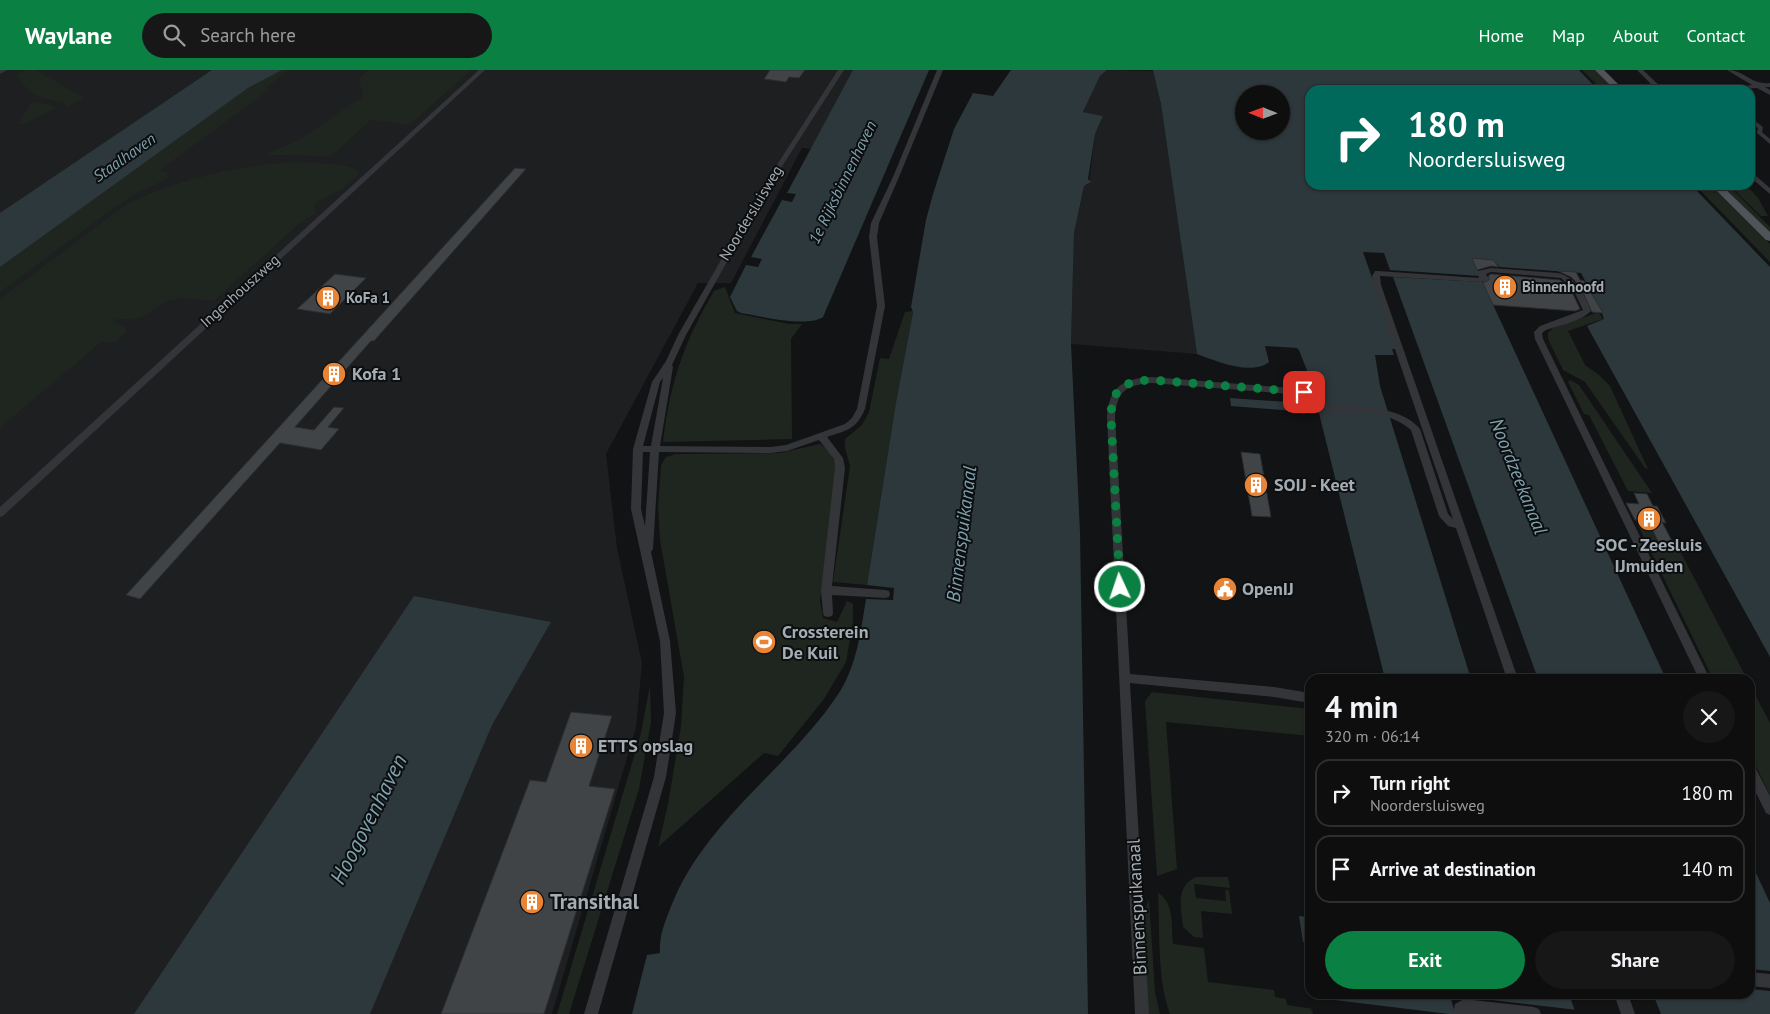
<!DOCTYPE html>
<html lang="en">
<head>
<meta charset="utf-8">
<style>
	body { margin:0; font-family:"PT Sans",sans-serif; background:#171718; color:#f1f3f6; height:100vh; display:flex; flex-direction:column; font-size:19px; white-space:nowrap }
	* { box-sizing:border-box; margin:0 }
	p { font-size:16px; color:#9b9c9e }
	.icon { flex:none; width:28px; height:28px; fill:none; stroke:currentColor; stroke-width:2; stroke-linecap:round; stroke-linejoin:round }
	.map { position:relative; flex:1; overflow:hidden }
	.details { position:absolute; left:1305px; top:604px; width:450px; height:325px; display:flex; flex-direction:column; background:#0e0e0f; border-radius:15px; box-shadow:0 1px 4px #0004,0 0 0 1px #2e2e2f }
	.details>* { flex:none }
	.banner { position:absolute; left:1305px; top:15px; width:450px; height:105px; border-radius:15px; box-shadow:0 1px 4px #0004,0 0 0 1px #2e2e2f; background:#00695c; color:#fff; overflow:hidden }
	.needle { width:32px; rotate:271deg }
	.fabs { position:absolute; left:1235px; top:15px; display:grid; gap:10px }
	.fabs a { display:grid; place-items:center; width:55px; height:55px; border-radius:50%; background:#0e0e0f; box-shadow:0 1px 4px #0004,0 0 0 1px #2e2e2f; font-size:25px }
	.pin { position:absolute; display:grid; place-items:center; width:42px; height:42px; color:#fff; margin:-21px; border-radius:10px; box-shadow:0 2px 8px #0006 }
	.me { position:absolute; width:55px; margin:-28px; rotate:357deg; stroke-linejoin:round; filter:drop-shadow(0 0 4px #0008) }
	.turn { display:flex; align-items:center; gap:18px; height:105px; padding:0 20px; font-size:22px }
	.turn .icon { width:65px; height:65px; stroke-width:2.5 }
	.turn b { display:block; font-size:35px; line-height:42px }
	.round { display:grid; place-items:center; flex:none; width:52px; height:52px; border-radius:26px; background:#171718 }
	.headline { display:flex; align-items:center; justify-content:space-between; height:85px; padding:0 20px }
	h1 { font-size:30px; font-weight:800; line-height:38px }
	.primary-button { display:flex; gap:10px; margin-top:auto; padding:10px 20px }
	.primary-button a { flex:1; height:58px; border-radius:30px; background:#0b8043; color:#fff; font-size:20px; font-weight:800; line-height:58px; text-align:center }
	.primary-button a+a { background:#171718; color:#f1f3f6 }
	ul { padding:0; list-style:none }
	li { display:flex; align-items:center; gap:15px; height:68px; margin:0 10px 8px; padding:0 10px; border:2px solid #2e2e2f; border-radius:15px }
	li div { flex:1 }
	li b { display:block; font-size:19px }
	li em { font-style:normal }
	header { display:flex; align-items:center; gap:30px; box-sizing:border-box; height:70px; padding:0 25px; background:#0b8043; color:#fff }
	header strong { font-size:24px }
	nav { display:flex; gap:28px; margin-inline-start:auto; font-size:18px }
	.search { width:350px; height:45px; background:#171718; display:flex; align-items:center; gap:12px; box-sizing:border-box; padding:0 18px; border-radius:28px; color:#9b9c9e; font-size:19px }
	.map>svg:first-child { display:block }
	.built { fill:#1e1f21 }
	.green { fill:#1f261f }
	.water { fill:#2c383c; fill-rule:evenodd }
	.pier { fill:#121314 }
	.building { fill:#414447; stroke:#2c2d30 }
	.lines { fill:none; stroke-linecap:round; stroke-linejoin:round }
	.minor { fill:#343539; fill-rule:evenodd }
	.major { fill:#505357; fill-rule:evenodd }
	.route { stroke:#0b8043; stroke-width:9; stroke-dasharray:0 16.2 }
	.labels { text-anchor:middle; stroke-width:4; stroke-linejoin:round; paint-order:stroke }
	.far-street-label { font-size:15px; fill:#a4adb4; stroke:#0d0e0f }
	.far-poi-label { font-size:15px; font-weight:bold; fill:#a4adb4; stroke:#0d0e0f; text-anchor:start }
	.far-water-label { font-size:16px; font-style:italic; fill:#7da2ae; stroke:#0d0e0f }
	.poi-label { font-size:18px; font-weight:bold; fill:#a4adb4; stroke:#0d0e0f; text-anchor:start }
	.street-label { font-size:18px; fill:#a4adb4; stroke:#0d0e0f }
	.water-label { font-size:19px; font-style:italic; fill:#7da2ae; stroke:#0d0e0f }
	.near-poi-label { font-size:21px; font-weight:bold; fill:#a4adb4; stroke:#0d0e0f; text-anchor:start }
	.near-water-label { font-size:22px; font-style:italic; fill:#7da2ae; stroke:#0d0e0f }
</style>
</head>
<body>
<header>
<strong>Waylane</strong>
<div class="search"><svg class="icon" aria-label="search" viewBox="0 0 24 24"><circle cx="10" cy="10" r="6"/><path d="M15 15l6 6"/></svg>Search here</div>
<nav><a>Home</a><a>Map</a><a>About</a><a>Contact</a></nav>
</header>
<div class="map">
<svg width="1770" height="944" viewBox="0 0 1770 944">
	<rect width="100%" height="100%" fill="#121314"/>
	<path class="built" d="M 0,0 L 866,0 L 822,80 L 802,78 L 731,213 L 698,213 L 606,384 L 617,478 L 642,593 L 636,657 L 552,944 L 0,944 Z
		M 1107,0 L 1154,1 L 1161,34 L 1197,284 L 1071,274 L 1074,163 L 1084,116 L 1089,114 L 1095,64 L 1103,46 L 1083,42 L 1100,6 Z"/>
	<path class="green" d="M 25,0 L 36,0 L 84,28 L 68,36 L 64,33 C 39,26 30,28 16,4 Z
		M 282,0 L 289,0 L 265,18 L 270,19 L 160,100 L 168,103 L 167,109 L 136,123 L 111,140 L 0,222 L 0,197 L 248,18 Z
		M 368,0 L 471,0 L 409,55 L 371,50 L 331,86 L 269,85 L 269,82 C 308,71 329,46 363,27 L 359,9 Z
		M 1582,0 L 1596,0 L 1616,20 L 1602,20 Z
		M 31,32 L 52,35 L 56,38 L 24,54 L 19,54 Z
		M 293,92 L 333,94 L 347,96 L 358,101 L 359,104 L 341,120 L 316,132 L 314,136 L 316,143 L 301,152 L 214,231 L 181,228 L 167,231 L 142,247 L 133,249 L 116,249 L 114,252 L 124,256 L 126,262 L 116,272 L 101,272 L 0,358 L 0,229 L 127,134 C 180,109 234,96 293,92 Z
		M 1695,115 L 1711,115 L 1770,174 L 1770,192 Z
		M 1720,115 L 1728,115 L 1770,157 L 1770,164 Z
		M 1729,115 L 1746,115 L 1758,128 L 1768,146 L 1761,146 Z
		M 725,217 L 735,243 L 789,254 L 802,254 L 791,269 L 792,369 L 663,372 C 670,312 684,272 714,221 Z
		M 913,241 L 896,332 L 867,515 L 833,512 L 850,396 L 845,378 L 845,369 L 862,355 L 869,342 L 880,288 L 889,289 L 905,242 Z
		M 1596,243 L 1599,243 L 1603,249 L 1568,261 L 1585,295 L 1599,305 L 1610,316 L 1648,399 L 1645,398 L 1585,312 L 1563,300 L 1548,269 L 1548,263 L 1553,258 Z
		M 1570,310 L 1579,315 L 1652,423 L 1628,421 L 1589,345 L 1584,344 L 1568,312 Z
		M 820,374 C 832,382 835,388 836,402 L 820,530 L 823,548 L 837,552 L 847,531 L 853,534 L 853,552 L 846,592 L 824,629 L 778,686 L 764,683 L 658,777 L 668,734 L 681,656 L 684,607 L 660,470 L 658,437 L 661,395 L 666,387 L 676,384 L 780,383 Z
		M 1634,447 L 1639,447 L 1641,451 L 1649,452 L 1660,475 L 1678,477 L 1747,609 L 1713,609 Z
		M 650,615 L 651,652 L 639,719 L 569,944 L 557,944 L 641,663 Z
		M 1750,615 L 1770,653 L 1770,725 L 1750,684 Z
		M 1152,622 L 1310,639 L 1310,666 L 1166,652 L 1177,799 L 1157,806 L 1145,631 Z
		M 1196,807 L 1228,807 L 1230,818 L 1194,814 L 1196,828 L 1226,831 L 1225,820 L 1229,820 L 1232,844 L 1201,841 L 1203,868 L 1194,867 L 1183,857 C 1181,839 1175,816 1196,807 Z
		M 1158,823 C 1175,833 1171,856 1173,874 L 1204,878 L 1208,912 L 1274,920 L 1275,927 L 1286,929 L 1287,935 L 1314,939 L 1311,939 L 1313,944 L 1170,944 C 1157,909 1160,861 1158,823 Z
		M 1149,829 L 1155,922 L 1160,944 L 1146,944 L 1141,852 Z"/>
	<path class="water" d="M 212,0 L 282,0 L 248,18 L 0,197 L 0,143 Z
		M 853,0 L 929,0 L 823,247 C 807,258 760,246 741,243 L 737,241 L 730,227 L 746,195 L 758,197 L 762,189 L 751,187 L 782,130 L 792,132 L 796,124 L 787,123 Z
		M 1011,0 L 1107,0 L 1100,6 L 1083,42 L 1103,46 L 1095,64 L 1088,109 L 1091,112 L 1084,116 L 1074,163 L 1071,274 L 1080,462 L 1088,944 L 632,944 L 647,885 L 660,883 C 659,866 664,855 670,839 C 704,750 788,700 839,623 C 857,595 861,560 866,529 L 893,530 L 894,518 L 867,515 L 896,332 L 913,242 L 911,237 L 926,150 L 933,124 L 954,59 L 973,23 L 993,26 Z
		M 1153,0 L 1579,0 L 1598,20 L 1310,20 L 1310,115 L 1691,115 L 1697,121 L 1770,197 L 1770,587 L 1587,256 L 1604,249 L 1602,243 L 1581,203 L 1500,197 L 1493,190 L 1473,188 L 1480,206 L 1581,213 L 1586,221 L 1484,215 L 1666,609 L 1538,609 L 1393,207 L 1483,212 L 1480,206 L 1390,200 L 1384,183 L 1363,182 L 1397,279 L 1392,279 L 1394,285 L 1375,285 L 1380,316 L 1471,609 L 1385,609 L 1319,343 L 1231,336 L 1230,328 L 1316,334 L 1311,311 L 1299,280 L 1297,278 L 1265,276 L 1269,292 C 1251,306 1216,291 1197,284 L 1161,34 ZM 1244,24 L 1281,24 L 1281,61 L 1244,61 Z
		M 414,526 L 551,552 L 492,655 L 370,944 L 134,944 Z
		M 1750,790 L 1770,833 L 1770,901 L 1750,899 Z
		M 1299,846 L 1310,847 L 1310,873 L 1303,872 Z
		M 1750,919 L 1770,921 L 1770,944 L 1661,944 L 1653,924 L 1750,924 Z
		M 1317,924 L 1569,924 L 1576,944 L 1449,944 L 1318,928 Z"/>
	<path class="pier" d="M 1450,925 L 1577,940 L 1578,944 L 1455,944 Z"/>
	<path class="building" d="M 770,0 L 805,0 L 799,8 L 789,7 L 786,12 L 764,9 Z
		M 515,98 L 526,99 L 374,271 L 371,271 L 295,357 L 314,360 L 334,337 L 344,338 L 328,357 L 339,359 L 321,380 L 280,373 L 140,529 L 126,525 Z
		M 1472,188 L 1493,190 L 1499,197 L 1491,196 L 1477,200 Z
		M 1558,201 L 1576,202 L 1580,210 L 1584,211 L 1603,243 L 1592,242 L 1580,216 L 1571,207 Z
		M 335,204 L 366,208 L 330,244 L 297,239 Z
		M 1491,204 L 1560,210 L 1571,220 L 1580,239 L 1575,241 L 1493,235 L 1483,213 L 1489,210 L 1489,205 Z
		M 1241,382 L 1260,384 L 1271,447 L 1252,446 Z
		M 1634,423 L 1647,424 L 1653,436 L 1657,436 L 1666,453 L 1662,452 L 1675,477 L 1660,475 L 1648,451 L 1635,450 L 1626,433 L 1639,434 Z
		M 571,642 L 612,646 L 589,716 L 615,719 L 544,944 L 441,944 L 530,710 L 546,712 Z"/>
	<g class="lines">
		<path class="minor" d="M 0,0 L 7,0 L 0,4 Z
			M 479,0 L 485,0 L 3,446 L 0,447 L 0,437 Z
			M 838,0 L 844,0 L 770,115 L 686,265 L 672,295 L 673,297 L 660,376 L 771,377 L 786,375 L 845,354 L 852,348 L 857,339 L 877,236 L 869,167 L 871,153 L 893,107 L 937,0 L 943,0 L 899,107 L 879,153 L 877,167 L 885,236 L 865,339 C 856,360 847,360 827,367 L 843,388 L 845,398 L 832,516 L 885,520 L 889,521 L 890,524 L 889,527 L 885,528 L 832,525 L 833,543 L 832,546 L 828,547 L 824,546 L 823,543 L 821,520 L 835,398 L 834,389 L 819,370 L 787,381 L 771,383 L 659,382 L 653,479 L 651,482 L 670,571 L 676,643 L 666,707 L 598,944 L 584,944 L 654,707 L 664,643 L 660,571 L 631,439 L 633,379 L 652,312 L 666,291 L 678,265 L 764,115 ZM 663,308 L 651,376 L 643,376 L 660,312 ZM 643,382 L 650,382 L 645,456 L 641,439 Z
			M 1637,0 L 1643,0 L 1664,20 L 1657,20 Z
			M 1727,0 C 1745,0 1750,15 1770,13 L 1770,17 L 1765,17 L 1770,20 L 1770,25 L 1757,18 L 1724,20 L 1727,18 L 1752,15 Z
			M 1750,47 L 1763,57 L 1762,62 L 1770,69 L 1770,74 L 1757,63 L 1758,58 L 1750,52 Z
			M 1750,101 L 1770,118 L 1770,124 L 1750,107 Z
			M 1491,198 L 1558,203 C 1577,208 1584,224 1591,241 C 1580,252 1560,255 1546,260 L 1542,263 L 1543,269 L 1710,609 L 1699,609 L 1535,269 L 1534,262 L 1540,256 L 1583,240 L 1573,219 L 1561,208 L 1491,202 L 1486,204 L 1488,208 L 1481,212 L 1380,206 L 1381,215 L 1518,609 L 1507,609 L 1456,458 L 1448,456 L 1439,446 L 1411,360 C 1381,334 1345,348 1311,340 L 1305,328 L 1302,325 L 1151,313 C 1126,315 1117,321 1115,347 L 1130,604 L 1274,617 L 1310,623 L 1310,633 L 1274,627 L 1130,613 L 1149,944 L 1135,944 L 1107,347 C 1109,317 1122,309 1151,307 L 1304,319 L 1312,324 L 1317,335 C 1347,337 1399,333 1420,359 L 1448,444 L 1453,449 L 1373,215 L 1372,206 L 1375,201 L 1378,201 L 1479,208 L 1477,203 L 1478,201 Z
			M 1750,694 L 1754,695 L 1770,726 L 1770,745 L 1766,743 L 1750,711 Z
			M 1750,902 L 1770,904 L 1770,918 L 1750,916 Z
			M 1614,924 L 1628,924 L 1635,944 L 1621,944 Z
			M 1464,929 L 1534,937 L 1539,939 L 1541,944 L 1453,944 L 1455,934 Z"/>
		<path class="major" d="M 1595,0 L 1604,0 L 1624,20 L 1615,20 Z
			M 1711,115 L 1721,115 L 1770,162 L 1770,171 L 1766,170 Z"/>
	</g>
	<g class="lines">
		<path class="route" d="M 1120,517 L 1111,347 C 1111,319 1124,311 1151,310 L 1304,322"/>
	</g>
	<defs>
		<g id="building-disc" transform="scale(1.25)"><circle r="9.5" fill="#e88436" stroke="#0d0e0f"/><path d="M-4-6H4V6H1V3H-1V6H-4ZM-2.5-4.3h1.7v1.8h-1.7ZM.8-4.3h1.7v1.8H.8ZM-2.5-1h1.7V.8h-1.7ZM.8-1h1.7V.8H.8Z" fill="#fff"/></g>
		<g id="civic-disc" transform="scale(1.25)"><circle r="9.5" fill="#e88436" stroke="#0d0e0f"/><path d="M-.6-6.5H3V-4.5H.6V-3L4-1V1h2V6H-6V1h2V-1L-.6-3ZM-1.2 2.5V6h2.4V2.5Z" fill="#fff"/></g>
		<g id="stadium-disc" transform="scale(1.25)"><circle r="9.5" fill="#e88436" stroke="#0d0e0f"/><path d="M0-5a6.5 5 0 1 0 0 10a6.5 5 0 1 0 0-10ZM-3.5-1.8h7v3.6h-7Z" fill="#fff"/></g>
	</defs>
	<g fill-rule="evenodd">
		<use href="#building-disc" x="1505" y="217"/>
		<use href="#building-disc" x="328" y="228"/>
		<use href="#building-disc" x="334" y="304"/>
		<use href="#building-disc" x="1256" y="415"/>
		<use href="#building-disc" x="1649" y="449"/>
		<use href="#civic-disc" x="1225" y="519"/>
		<use href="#stadium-disc" x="764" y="572"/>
		<use href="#building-disc" x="581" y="676"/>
		<use href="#building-disc" x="532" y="832"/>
	</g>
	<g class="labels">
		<g class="far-street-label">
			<text transform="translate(751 143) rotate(-59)" y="5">Noordersluisweg</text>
			<text transform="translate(240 221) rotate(-42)" y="5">Ingenhouszweg</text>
		</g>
		<g class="far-poi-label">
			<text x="1522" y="222">Binnenhoofd</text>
			<text x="346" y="233">KoFa 1</text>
		</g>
		<g class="far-water-label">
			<text transform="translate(124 87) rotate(-35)" y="6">Staalhaven</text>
			<text transform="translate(842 112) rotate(-64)" y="6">1e Rijksbinnenhaven</text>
		</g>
		<g class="poi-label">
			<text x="352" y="310">Kofa 1</text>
			<text x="1274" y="421">SOIJ - Keet</text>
			<text x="1649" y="481" text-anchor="middle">SOC - Zeesluis<tspan x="1649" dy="21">IJmuiden</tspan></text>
			<text x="1242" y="525">OpenIJ</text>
			<text x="782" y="568">Crossterein<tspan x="782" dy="21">De Kuil</tspan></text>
			<text x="598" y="682">ETTS opslag</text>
		</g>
		<g class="street-label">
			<text transform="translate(1137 837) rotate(-93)" y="6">Binnenspuikanaal</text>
		</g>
		<g class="water-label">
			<text transform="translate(1519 406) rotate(68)" y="7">Noordzeekanaal</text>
			<text transform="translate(961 464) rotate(-83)" y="7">Binnenspuikanaal</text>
		</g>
		<g class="near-poi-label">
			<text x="550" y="839">Transithal</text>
		</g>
		<g class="near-water-label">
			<text transform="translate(368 749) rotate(-63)" y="8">Hoogovenhaven</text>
		</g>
	</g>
</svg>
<div class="fabs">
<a><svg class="needle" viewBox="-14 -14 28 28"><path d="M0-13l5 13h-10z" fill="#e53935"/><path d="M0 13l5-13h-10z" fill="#9b9c9e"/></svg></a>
</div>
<div class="pin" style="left:1304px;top:322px;background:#d93025"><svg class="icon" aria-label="arrive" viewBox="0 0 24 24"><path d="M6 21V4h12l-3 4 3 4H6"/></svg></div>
<svg class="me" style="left:1120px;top:517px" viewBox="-20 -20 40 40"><circle r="17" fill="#0b8043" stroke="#fff" stroke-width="3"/><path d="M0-11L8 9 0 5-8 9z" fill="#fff"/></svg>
<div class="banner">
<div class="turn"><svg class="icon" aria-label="right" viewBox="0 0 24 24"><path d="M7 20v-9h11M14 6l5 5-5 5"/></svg><div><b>180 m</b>Noordersluisweg</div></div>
</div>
<section class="details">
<div class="headline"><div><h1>4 min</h1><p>320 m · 06:14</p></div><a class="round"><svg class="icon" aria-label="close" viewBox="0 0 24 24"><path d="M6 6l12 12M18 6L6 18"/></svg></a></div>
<ul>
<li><svg class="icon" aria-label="right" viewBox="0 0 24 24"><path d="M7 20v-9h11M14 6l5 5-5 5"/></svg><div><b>Turn right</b><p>Noordersluisweg</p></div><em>180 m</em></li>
<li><svg class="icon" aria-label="arrive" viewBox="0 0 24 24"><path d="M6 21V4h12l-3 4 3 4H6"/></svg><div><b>Arrive at destination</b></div><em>140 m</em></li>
</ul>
<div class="primary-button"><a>Exit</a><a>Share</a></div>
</section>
</div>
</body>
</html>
